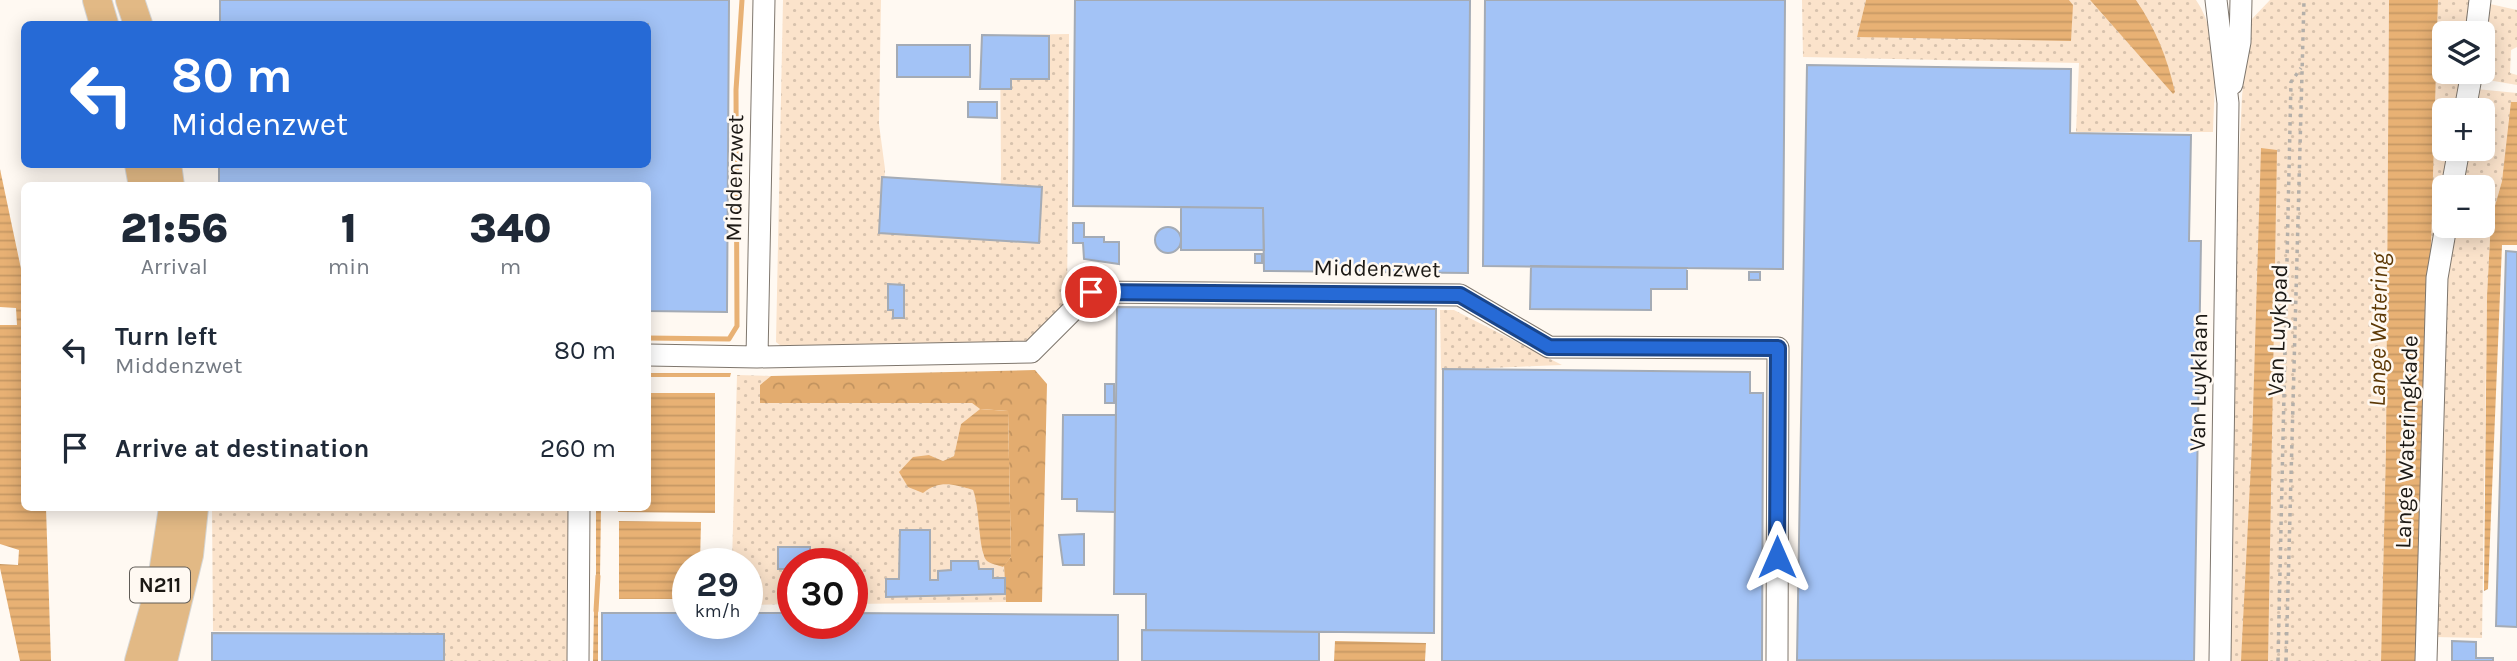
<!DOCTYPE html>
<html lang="en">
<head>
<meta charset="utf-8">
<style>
	body { margin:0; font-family:Karla,sans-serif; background:#f6f6f7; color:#1f2937; height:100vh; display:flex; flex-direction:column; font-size:26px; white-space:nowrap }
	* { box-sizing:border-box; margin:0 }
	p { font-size:23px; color:#747a83 }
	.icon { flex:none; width:38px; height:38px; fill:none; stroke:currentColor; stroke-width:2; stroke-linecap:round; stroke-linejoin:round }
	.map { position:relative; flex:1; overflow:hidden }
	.panel { position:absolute; left:21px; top:182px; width:630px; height:329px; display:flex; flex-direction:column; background:#fff; border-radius:10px; box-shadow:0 4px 18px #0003 }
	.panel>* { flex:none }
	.guide { position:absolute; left:21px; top:21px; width:630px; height:147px; border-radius:10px; box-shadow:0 4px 18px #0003; background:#266ad6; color:#fff; overflow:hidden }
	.tools { position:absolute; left:2432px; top:21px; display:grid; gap:14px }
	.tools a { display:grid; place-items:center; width:63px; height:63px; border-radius:10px; background:#fff; box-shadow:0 4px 18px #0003; font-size:35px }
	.speed { position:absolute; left:672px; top:548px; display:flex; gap:14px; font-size:35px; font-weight:700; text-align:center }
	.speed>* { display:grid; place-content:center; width:91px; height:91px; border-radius:50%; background:#fff; box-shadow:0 4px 18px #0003; line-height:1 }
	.speed small { font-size:18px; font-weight:400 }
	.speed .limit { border:10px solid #d22; background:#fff; color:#111 }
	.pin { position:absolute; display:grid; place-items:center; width:60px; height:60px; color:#fff; margin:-30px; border:4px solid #fff; border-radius:50%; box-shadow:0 2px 7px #0007 }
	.me { position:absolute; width:77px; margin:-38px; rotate:0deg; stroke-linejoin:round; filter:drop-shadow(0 0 5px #0008) }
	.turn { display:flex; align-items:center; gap:24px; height:147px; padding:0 35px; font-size:32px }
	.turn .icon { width:91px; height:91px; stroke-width:2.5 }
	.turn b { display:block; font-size:49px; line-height:60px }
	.eta { display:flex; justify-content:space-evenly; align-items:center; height:119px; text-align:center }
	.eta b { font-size:42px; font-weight:800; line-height:49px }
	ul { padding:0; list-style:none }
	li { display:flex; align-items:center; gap:21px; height:98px; padding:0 35px }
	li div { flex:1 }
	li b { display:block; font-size:26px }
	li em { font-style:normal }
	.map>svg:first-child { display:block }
	.grass { fill:url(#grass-dots) }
	.forest { fill:url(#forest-crowns) }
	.water { fill:url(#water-rules) }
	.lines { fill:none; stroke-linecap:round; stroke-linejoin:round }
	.stream { stroke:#e8b174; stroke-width:5 }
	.building { fill:#a3c3f6; stroke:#a4abb5; stroke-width:2 }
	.minor-casing { stroke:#7e766d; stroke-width:23 }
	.major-casing { stroke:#d6d6d5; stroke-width:30 }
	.path { stroke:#b4afa9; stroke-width:3.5; stroke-dasharray:3.5 5; stroke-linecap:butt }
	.minor { stroke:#fff; stroke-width:21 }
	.major { stroke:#e2b985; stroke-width:28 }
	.route-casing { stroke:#19458b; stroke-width:18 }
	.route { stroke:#266ad6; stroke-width:12 }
	.labels { text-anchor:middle; stroke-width:5; stroke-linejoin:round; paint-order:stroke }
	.shield { fill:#fff9f2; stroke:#605c57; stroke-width:2 }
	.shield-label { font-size:21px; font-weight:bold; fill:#1c1915 }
	.street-label { font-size:23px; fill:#1c1915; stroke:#fff9f2 }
	.water-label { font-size:24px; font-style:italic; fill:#5d3906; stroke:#fff9f2 }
</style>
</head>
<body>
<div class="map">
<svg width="2517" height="661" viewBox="0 0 2517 661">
	<defs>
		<pattern id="grass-dots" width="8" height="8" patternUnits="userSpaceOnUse" patternTransform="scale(1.75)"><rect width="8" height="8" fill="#fbe3cb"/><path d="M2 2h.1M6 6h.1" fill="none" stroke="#d7c2ad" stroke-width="1.8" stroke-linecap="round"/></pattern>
		<pattern id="forest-crowns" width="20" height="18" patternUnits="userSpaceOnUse" patternTransform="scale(1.75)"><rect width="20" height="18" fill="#e3ac6f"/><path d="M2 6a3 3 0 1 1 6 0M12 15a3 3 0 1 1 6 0" fill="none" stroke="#c2935f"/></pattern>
		<pattern id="water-rules" width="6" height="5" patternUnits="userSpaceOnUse" patternTransform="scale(1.75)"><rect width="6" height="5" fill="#e8b174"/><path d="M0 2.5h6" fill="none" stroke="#c69864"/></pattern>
	</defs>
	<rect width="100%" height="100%" fill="#fff9f2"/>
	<path class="grass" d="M 783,0 L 881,0 L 879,124 L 885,169 L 882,229 L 998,236 L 1001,175 L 1000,35 L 1069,34 L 1067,310 L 1030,347 L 786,350 L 776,342 Z
		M 1802,0 L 1866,0 L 1857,37 L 2073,6 L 2069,0 L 2090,0 L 2173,94 C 2167,57 2157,30 2136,0 L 2196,0 C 2221,36 2214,90 2213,132 L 2076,132 L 2079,63 L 1803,57 Z
		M 2270,0 L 2389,0 L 2386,448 L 2381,661 L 2229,661 L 2236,220 L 2242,96 L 2250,21 Z
		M 2438,0 L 2475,0 L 2471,33 L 2445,33 L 2445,72 L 2466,72 L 2459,110 L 2445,110 L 2445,149 L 2451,149 L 2429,258 Z
		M 2490,4 L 2517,10 L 2517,47 L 2511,50 L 2510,73 L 2517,75 L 2517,85 L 2482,79 L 2477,74 L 2483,72 L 2483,42 Z
		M 2476,89 L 2517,93 L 2517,102 L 2512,102 L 2502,181 L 2491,220 L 2487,296 L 2482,638 L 2434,637 L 2443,276 L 2451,226 L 2483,226 L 2483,187 L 2458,187 L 2465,149 L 2483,149 L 2483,110 L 2472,110 Z
		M 1440,310 L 1454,310 L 1562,365 L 1441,370 Z
		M 737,375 L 771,376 L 760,385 L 760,403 L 972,403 L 980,409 L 961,424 L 954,456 L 943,461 L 929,455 L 933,485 L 947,482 L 973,490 L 979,504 L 983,555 L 1004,565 L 1006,602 L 852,604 L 852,564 L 793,564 L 793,604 L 747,605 L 747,564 L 732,564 Z
		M 212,508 L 568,508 L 569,661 L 445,661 L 444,633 L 213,631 Z"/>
	<path class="forest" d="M 1035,370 L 1047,384 L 1042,602 L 1006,602 L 1004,565 L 1011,557 L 1008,411 L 980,409 L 972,403 L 760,403 L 760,385 L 771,376 Z"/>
	<path class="water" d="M 1866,0 L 2069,0 L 2073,5 L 2071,41 L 1857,37 Z
		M 2090,0 L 2136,0 C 2156,29 2167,57 2175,92 L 2173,94 Z
		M 2389,0 L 2438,0 L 2419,661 L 2381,661 L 2386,448 Z
		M 2511,102 L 2517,102 L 2517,245 L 2502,245 L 2488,589 L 2484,591 L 2487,296 L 2491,220 L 2502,181 Z
		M 2261,148 L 2277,150 L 2268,661 L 2241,661 L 2252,444 Z
		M 0,169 L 24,283 L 24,508 L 46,508 L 51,661 L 20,661 L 0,568 L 0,564 L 18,565 L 19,550 L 0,544 L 0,325 L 17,325 L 16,308 L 0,307 Z
		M 731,373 L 730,377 L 648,377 L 648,373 Z
		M 648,393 L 715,393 L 715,513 L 618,512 L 618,508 L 648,508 Z
		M 980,409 L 1008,411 L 1011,557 L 1003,567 C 998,565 991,564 987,561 C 978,552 980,506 973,490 C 952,484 940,480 923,493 L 908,487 L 899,472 L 913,457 L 929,455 L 943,461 L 954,456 L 961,424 Z
		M 596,508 L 601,508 L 600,576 L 596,576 Z
		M 619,521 L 701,522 L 700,563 L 688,564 L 688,599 L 619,599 Z
		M 598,611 L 598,661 L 593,661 L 594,612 Z
		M 1335,641 L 1426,643 L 1425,661 L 1334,661 Z"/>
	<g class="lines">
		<path class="stream" d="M 648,338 L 729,339 L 737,326 L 736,90 L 742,0
			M 596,611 L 598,576"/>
	</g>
	<path class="building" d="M 220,0 L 729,0 L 727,312 L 648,311 L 648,186 L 219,186 L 219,164 L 648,164 L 648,24 L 220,24 Z
		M 1075,0 L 1470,0 L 1468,273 L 1264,271 L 1263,208 L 1073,206 Z
		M 1485,0 L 1785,0 L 1783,269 L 1483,266 Z
		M 982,35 L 1049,36 L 1049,79 L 1011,79 L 1011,89 L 980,89 Z
		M 897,45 L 970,45 L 970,77 L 897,77 Z
		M 1807,65 L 2071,69 L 2070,133 L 2191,135 L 2189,241 L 2201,241 L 2194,661 L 1797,660 Z
		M 968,102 L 997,102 L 997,118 L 968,117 Z
		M 882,177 L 1042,187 L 1039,243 L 879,233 Z
		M 1181,207 L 1263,208 L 1264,250 L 1181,250 Z
		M 1073,223 L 1084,223 L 1084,237 L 1104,237 L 1104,242 L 1119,242 L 1119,264 L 1084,259 L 1083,243 L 1073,243 Z
		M1155 240a13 13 0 1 1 26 0a13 13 0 1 1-26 0Z
		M 2506,251 L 2517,252 L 2517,627 L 2496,626 Z
		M 1255,254 L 1262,254 L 1262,263 L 1255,263 Z
		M 1531,266 L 1687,268 L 1687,289 L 1651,289 L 1651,310 L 1530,309 Z
		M 1749,272 L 1760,272 L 1760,280 L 1749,280 Z
		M 888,284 L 904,285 L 904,318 L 893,318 L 893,310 L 888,310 Z
		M 1117,307 L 1436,309 L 1434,633 L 1146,630 L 1146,594 L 1114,594 Z
		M 1443,369 L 1750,372 L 1750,393 L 1763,393 L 1762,661 L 1442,661 Z
		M 1105,384 L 1114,384 L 1114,403 L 1105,403 Z
		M 1063,415 L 1116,415 L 1115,512 L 1077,511 L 1077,499 L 1062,499 Z
		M 900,530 L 930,530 L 930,580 L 938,580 L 938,571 L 951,570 L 951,561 L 978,561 L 979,569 L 993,569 L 993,578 L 1005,578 L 1005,594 L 886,597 L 886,579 L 899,579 Z
		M 1084,534 L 1084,565 L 1063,565 L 1059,535 Z
		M 778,547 L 810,547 L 810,564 L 793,564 L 793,569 L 778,569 Z
		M 602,613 L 688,613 L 688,623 L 747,623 L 747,613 L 793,613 L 793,623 L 852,623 L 852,613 L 1118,615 L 1118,661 L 602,661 Z
		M 1142,630 L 1319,632 L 1319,661 L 1142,661 Z
		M 212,633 L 444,634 L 444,661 L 212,661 Z
		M 2452,641 L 2476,642 L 2476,658 L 2493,658 L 2493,661 L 2452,661 Z"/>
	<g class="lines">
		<g class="minor-casing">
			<path id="minor" d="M 2216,0 L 2228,103 L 2220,661
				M 2476,33 L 2480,0
				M 2232,84 L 2240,42 L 2241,0
				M 2465,110 L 2472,72
				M 2452,187 L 2459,149
				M 648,355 L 757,357 L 1031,352 L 1091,292 L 1460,295 L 1549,347 L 1778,348 L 1777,661
				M 757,357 L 764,0
				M 578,661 L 579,508
				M 2426,661 L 2437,278 L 2446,226"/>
		</g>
		<g class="major-casing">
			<path id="major" d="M 97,0 L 104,24
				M 130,0 L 138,24
				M 139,164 L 143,186
				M 167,164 L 170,186
				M 139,661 L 162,580 L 173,508
				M 163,661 L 189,555 L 194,508"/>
		</g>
		<path class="path" d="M 2278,661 L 2291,82 L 2301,68
			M 2286,661 L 2304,0"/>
		<use href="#minor" class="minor"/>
		<use href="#major" class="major"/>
	</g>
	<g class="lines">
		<g class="route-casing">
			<path id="route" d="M 1091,292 L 1460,295 L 1549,347 L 1778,348 L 1777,557"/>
		</g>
		<use href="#route" class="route"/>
	</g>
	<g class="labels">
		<rect class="shield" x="130" y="567.5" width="60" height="35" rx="5"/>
		<g class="shield-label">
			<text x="160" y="592">N211</text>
		</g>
		<g class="street-label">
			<text transform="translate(734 178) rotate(-89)" y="8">Middenzwet</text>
			<text transform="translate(1377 268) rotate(1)" y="8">Middenzwet</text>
			<text transform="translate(2277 330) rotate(-88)" y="8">Van Luykpad</text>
			<text transform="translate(2198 382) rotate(-89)" y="8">Van Luyklaan</text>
			<text transform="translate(2406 442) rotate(-88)" y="8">Lange Wateringkade</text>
		</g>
		<g class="water-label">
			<text transform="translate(2378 330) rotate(-89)" y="8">Lange Watering</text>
		</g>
	</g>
</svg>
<div class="tools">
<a><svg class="icon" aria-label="layers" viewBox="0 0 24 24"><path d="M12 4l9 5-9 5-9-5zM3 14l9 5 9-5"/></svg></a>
<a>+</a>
<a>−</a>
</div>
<div class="speed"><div>29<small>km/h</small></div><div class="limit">30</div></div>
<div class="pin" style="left:1091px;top:292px;background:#d93025"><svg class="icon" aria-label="arrive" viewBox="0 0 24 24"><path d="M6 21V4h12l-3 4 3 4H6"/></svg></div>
<svg class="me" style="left:1777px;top:557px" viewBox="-20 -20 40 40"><path d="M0-17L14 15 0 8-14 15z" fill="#266ad6" stroke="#fff" stroke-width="4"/></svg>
<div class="guide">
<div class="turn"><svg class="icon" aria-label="left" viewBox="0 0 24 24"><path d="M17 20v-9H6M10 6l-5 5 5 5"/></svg><div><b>80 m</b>Middenzwet</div></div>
</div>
<section class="panel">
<div class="eta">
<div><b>21:56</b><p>Arrival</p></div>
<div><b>1</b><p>min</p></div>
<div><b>340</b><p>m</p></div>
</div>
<ul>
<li><svg class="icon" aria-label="left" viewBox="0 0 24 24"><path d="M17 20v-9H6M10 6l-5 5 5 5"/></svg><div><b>Turn left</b><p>Middenzwet</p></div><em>80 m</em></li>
<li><svg class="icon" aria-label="arrive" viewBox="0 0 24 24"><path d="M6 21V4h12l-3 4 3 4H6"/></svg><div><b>Arrive at destination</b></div><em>260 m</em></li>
</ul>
</section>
</div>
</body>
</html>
